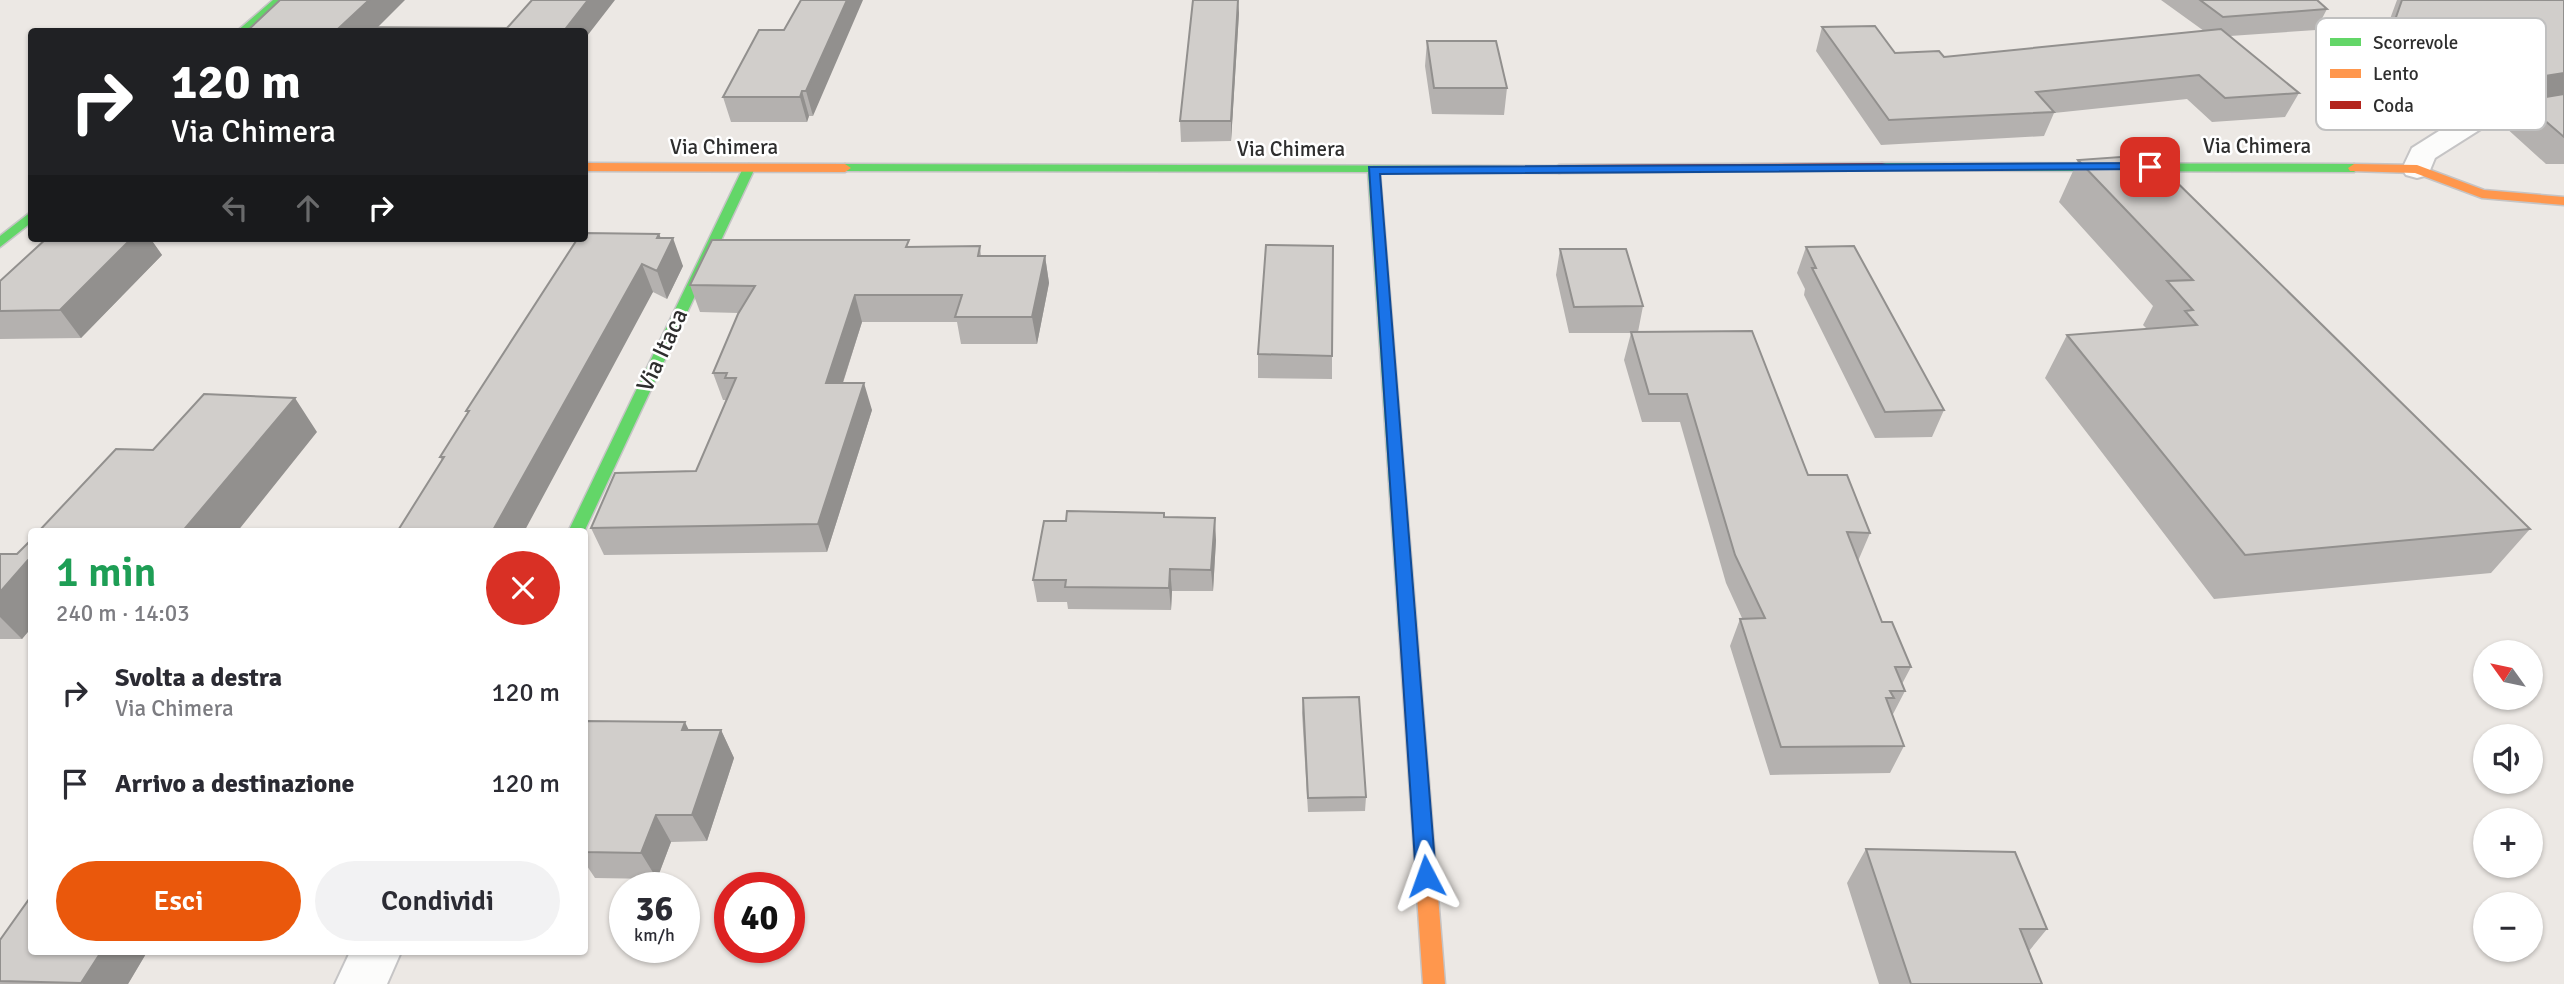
<!DOCTYPE html>
<html lang="it">
<head>
<meta charset="utf-8">
<style>
	body { margin:0; font-family:Signika,sans-serif; background:#f2f2f3; color:#2b2b33; height:100vh; display:flex; flex-direction:column; font-size:26px; white-space:nowrap }
	* { box-sizing:border-box; margin:0 }
	p { font-size:23px; color:#7c7c81 }
	.icon { flex:none; width:38px; height:38px; fill:none; stroke:currentColor; stroke-width:2; stroke-linecap:round; stroke-linejoin:round }
	.map { position:relative; flex:1; overflow:hidden }
	.details { position:absolute; left:28px; top:528px; width:560px; height:427px; display:flex; flex-direction:column; background:#fff; border-radius:7px; box-shadow:0 2px 5px #0004 }
	.details>* { flex:none }
	.hud { position:absolute; left:28px; top:28px; width:560px; height:214px; border-radius:7px; box-shadow:0 2px 5px #0004; background:#202124; color:#fff; overflow:hidden }
	.needle { width:46px; rotate:303deg }
	.tools { position:absolute; left:2473px; top:640px; display:grid; gap:14px }
	.tools a { display:grid; place-items:center; width:70px; height:70px; border-radius:50%; background:#fff; box-shadow:0 2px 5px #0004; font-size:35px }
	.speed { position:absolute; left:609px; top:872px; display:flex; gap:14px; font-size:35px; font-weight:700; text-align:center }
	.speed>* { display:grid; place-content:center; width:91px; height:91px; border-radius:50%; background:#fff; box-shadow:0 2px 5px #0004; line-height:1 }
	.speed small { font-size:18px; font-weight:400 }
	.speed .limit { border:10px solid #d22; background:#fff; color:#111 }
	.pin { position:absolute; display:grid; place-items:center; width:60px; height:60px; color:#fff; margin:-30px; border-radius:14px; box-shadow:0 4px 10px #0006 }
	.me { position:absolute; width:77px; margin:-38px; rotate:356deg; stroke-linejoin:round; filter:drop-shadow(0 0 5px #0008) }
	.turn { display:flex; align-items:center; gap:24px; height:147px; padding:0 28px; font-size:32px }
	.turn .icon { width:91px; height:91px; stroke-width:2.5 }
	.turn b { display:block; font-size:49px; line-height:60px }
	.lanes { display:flex; align-items:center; height:66px; padding:0 28px; background:#0003; justify-content:center; gap:35px; direction:ltr }
	.lanes .off { opacity:.35 }
	.round { display:grid; place-items:center; flex:none; width:74px; height:74px; border-radius:37px; background:#f2f2f3 }
	.head { display:flex; align-items:center; justify-content:space-between; height:119px; padding:0 28px }
	h1 { font-size:42px; font-weight:600; line-height:52px; color:#1e9e55 }
	.button { display:flex; gap:14px; margin-top:auto; padding:14px 28px }
	.button a { flex:1; height:80px; border-radius:42px; background:#ea580c; color:#fff; font-size:28px; font-weight:600; line-height:80px; text-align:center }
	.button a+a { background:#f2f2f3; color:#2b2b33 }
	ul { padding:0; list-style:none }
	li { display:flex; align-items:center; gap:21px; height:91px; padding:0 28px }
	li div { flex:1 }
	li b { display:block; font-size:26px }
	li em { font-style:normal }
	.map>svg:first-child { display:block }
	.lines { fill:none; stroke-linecap:round; stroke-linejoin:round }
	.street-casing { stroke:#c5c4c5; stroke-width:4 }
	.fast-casing { stroke:#c5c4c5; stroke-width:3 }
	.slow-casing { stroke:#c5c4c5; stroke-width:3 }
	.jam-casing { stroke:#c5c4c5; stroke-width:3 }
	.street { fill:#fcfcfb; fill-rule:evenodd }
	.fast { fill:#63d668; fill-rule:evenodd }
	.slow { fill:#ff974d; fill-rule:evenodd }
	.jam { fill:#b3261e; fill-rule:evenodd }
	.wall { fill:#b4b1af }
	.shaded-wall { fill:#92908e }
	.building { fill:#d1cecb; stroke:#92908e; stroke-width:2 }
	.route { fill:#1a73e8; stroke:#114b97; stroke-width:2 }
	.labels { text-anchor:middle; stroke-width:5; stroke-linejoin:round; paint-order:stroke }
	.far-street-label { font-size:21px; fill:#2e2e2e; stroke:#fff }
	.street-label { font-size:24px; fill:#2e2e2e; stroke:#fff }
	.key { fill:#fff; stroke:#c0c0c0; stroke-width:2 }
	.key-label { font-size:19px; fill:#2e2e2e }
</style>
</head>
<body>
<div class="map">
<svg width="2564" height="984" viewBox="0 0 2564 984">
	<rect width="100%" height="100%" fill="#ece8e4"/>
	<g class="lines">
		<g class="street-casing">
			<path id="street" d="M 2564,98 L 2564,114 L 2484,127 L 2435,158 L 2428,175 L 2417,178 L 2406,175 L 2402,169 L 2412,148 L 2466,114 Z
				M 350,952 L 401,952 L 387,984 L 335,984 Z"/>
		</g>
		<g class="fast-casing">
			<path id="fast" d="M 273,0 L 284,0 L 248,32 L 236,32 Z
				M 1882,163 L 2354,164 L 2360,168 L 2354,172 L 1878,170 L 1878,164 Z
				M 749,164 L 755,168 L 584,532 L 568,532 L 743,168 Z
				M 845,164 L 1563,166 L 1563,172 L 1559,173 L 1380,172 L 1417,631 L 1414,636 L 1402,636 L 1399,631 L 1368,172 L 841,171 L 839,168 Z
				M 32,211 L 32,222 L 0,247 L 0,236 Z"/>
		</g>
		<g class="slow-casing">
			<path id="slow" d="M 584,163 L 845,164 L 851,168 L 845,172 L 584,171 Z
				M 2354,164 L 2417,165 L 2484,190 L 2564,197 L 2564,205 L 2482,198 L 2415,173 L 2350,171 L 2348,168 Z
				M 1408,624 L 1414,626 L 1417,631 L 1445,984 L 1423,984 L 1399,631 L 1402,626 Z"/>
		</g>
		<g class="jam-casing">
			<path id="jam" d="M 1882,163 L 1886,164 L 1886,170 L 1559,173 L 1553,169 L 1559,165 Z"/>
		</g>
		<use href="#street" class="street"/>
		<use href="#fast" class="fast"/>
		<use href="#slow" class="slow"/>
		<use href="#jam" class="jam"/>
	</g>
	<path class="wall" d="M 801,0 L 813,116 L 809,116 L 807,122 L 731,122 L 723,97 L 784,30 Z
		M 2161,0 L 2317,0 L 2327,9 L 2316,30 L 2230,36 L 2299,93 L 2285,117 L 2212,122 L 2187,99 L 2054,113 L 2044,136 L 1881,145 L 1816,51 L 1822,27 L 1895,53 L 1944,57 L 2204,31 Z
		M 2397,0 L 2564,0 L 2564,164 L 2546,164 L 2504,126 L 2520,103 L 2485,108 L 2464,89 L 2450,90 L 2373,65 Z
		M 1239,13 L 1231,141 L 1181,142 L 1180,121 Z
		M 1427,41 L 1507,88 L 1504,115 L 1432,114 L 1425,66 Z
		M 2078,160 L 2530,529 L 2491,573 L 2214,599 L 2045,378 L 2067,335 L 2147,329 L 2143,325 L 2153,306 L 2059,202 Z
		M 659,234 L 661,238 L 683,266 L 667,299 L 653,292 L 442,461 L 440,457 L 468,413 L 466,411 Z
		M 47,238 L 150,238 L 162,255 L 81,338 L 0,339 L 0,281 Z
		M 980,246 L 981,256 L 1045,256 L 1049,283 L 1037,344 L 961,344 L 957,322 L 862,322 L 843,383 L 872,410 L 827,552 L 604,555 L 591,528 L 696,471 L 726,400 L 723,400 L 713,373 L 739,313 L 700,312 L 690,285 L 911,247 Z
		M 1806,247 L 1944,410 L 1932,437 L 1875,438 L 1804,295 L 1805,289 L 1797,273 Z
		M 1560,249 L 1643,306 L 1638,332 L 1808,475 L 1870,533 L 1858,561 L 1882,622 L 1911,667 L 1902,684 L 1905,691 L 1892,716 L 1904,746 L 1890,773 L 1770,775 L 1730,646 L 1740,619 L 1742,618 L 1726,583 L 1680,422 L 1642,422 L 1624,360 L 1631,333 L 1569,333 L 1556,275 Z
		M 1258,354 L 1332,356 L 1332,379 L 1258,378 Z
		M 1164,513 L 1164,517 L 1216,540 L 1213,591 L 1172,591 L 1171,610 L 1068,609 L 1067,602 L 1037,602 L 1033,580 L 1066,521 Z
		M 32,539 L 32,627 L 22,639 L 0,639 L 0,554 L 17,554 Z
		M 1303,698 L 1366,797 L 1365,811 L 1308,812 L 1302,713 Z
		M 584,721 L 689,730 L 721,730 L 734,758 L 707,841 L 671,842 L 657,879 L 595,878 L 587,866 L 584,866 Z
		M 1866,849 L 2047,929 L 2029,951 L 2042,984 L 1879,984 L 1847,883 Z
		M 0,940 L 32,952 L 147,952 L 128,984 L 0,984 Z"/>
	<path class="shaded-wall" d="M 369,0 L 405,0 L 373,32 L 340,27 Z
		M 588,0 L 615,0 L 584,40 L 584,32 L 563,32 Z
		M 847,0 L 863,0 L 813,116 L 806,91 Z
		M 1238,0 L 1239,13 L 1231,141 L 1231,121 Z
		M 2564,73 L 2564,96 L 2522,101 L 2520,103 L 2485,108 L 2502,83 Z
		M 802,91 L 809,116 L 807,122 L 800,97 Z
		M 659,234 L 666,252 L 673,238 L 683,266 L 667,299 L 657,271 L 657,238 Z
		M 132,238 L 150,238 L 162,255 L 81,338 L 60,310 Z
		M 1045,256 L 1049,283 L 1037,344 L 1032,317 Z
		M 642,264 L 653,292 L 524,532 L 492,532 Z
		M 855,295 L 862,322 L 834,410 L 826,383 Z
		M 864,383 L 872,410 L 827,552 L 818,524 Z
		M 295,398 L 317,432 L 237,532 L 182,532 Z
		M 1215,518 L 1216,540 L 1213,591 L 1211,570 Z
		M 28,560 L 32,564 L 32,627 L 22,639 L 0,617 L 0,592 Z
		M 1170,569 L 1172,591 L 1171,610 L 1169,588 Z
		M 685,722 L 698,749 L 682,730 Z
		M 721,730 L 734,758 L 707,841 L 692,815 Z
		M 656,815 L 671,842 L 657,879 L 641,853 Z
		M 101,952 L 147,952 L 128,984 L 83,984 L 81,983 Z"/>
	<path class="building" d="M 280,0 L 369,0 L 340,27 L 507,28 L 532,0 L 588,0 L 563,32 L 246,32 Z
		M 801,0 L 847,0 L 806,91 L 802,91 L 800,97 L 723,97 L 759,30 L 784,30 Z
		M 1193,0 L 1238,0 L 1231,121 L 1180,121 Z
		M 2200,0 L 2317,0 L 2327,9 L 2223,17 Z
		M 2402,0 L 2564,0 L 2564,73 L 2502,83 L 2480,64 L 2466,65 L 2388,40 Z
		M 1875,26 L 1895,53 L 1939,51 L 1944,57 L 2221,29 L 2299,93 L 2225,98 L 2199,75 L 2036,92 L 2054,112 L 1889,120 L 1822,27 Z
		M 1427,41 L 1496,41 L 1507,88 L 1434,88 Z
		M 2564,94 L 2564,137 L 2522,101 Z
		M 2149,155 L 2530,529 L 2245,555 L 2067,335 L 2197,325 L 2185,311 L 2193,310 L 2167,281 L 2193,280 L 2078,160 Z
		M 584,233 L 659,234 L 657,238 L 673,238 L 657,271 L 642,264 L 492,532 L 397,532 L 444,457 L 440,457 L 469,411 L 466,411 L 578,238 L 584,238 Z
		M 47,238 L 132,238 L 60,310 L 0,311 L 0,281 Z
		M 712,240 L 909,240 L 906,247 L 980,246 L 978,256 L 1045,256 L 1032,317 L 955,317 L 962,295 L 855,295 L 826,383 L 864,383 L 818,524 L 591,528 L 615,473 L 696,471 L 736,378 L 725,378 L 727,373 L 713,373 L 738,314 L 755,286 L 690,285 Z
		M 1266,245 L 1333,246 L 1332,356 L 1258,354 Z
		M 1854,246 L 1944,410 L 1885,412 L 1812,268 L 1816,268 L 1806,247 Z
		M 1560,249 L 1626,249 L 1643,306 L 1574,307 Z
		M 1752,331 L 1808,475 L 1847,475 L 1870,533 L 1847,532 L 1882,622 L 1892,622 L 1911,667 L 1895,667 L 1905,691 L 1890,691 L 1894,698 L 1886,698 L 1904,746 L 1781,747 L 1740,619 L 1765,618 L 1735,555 L 1687,394 L 1649,394 L 1631,332 Z
		M 204,394 L 295,398 L 182,532 L 38,532 L 116,449 L 153,450 Z
		M 1067,511 L 1164,513 L 1164,517 L 1215,518 L 1211,570 L 1170,569 L 1169,588 L 1065,587 L 1066,580 L 1033,580 L 1044,521 L 1066,521 Z
		M 32,539 L 32,560 L 28,560 L 0,592 L 0,554 L 17,554 Z
		M 1359,697 L 1366,797 L 1308,798 L 1303,698 Z
		M 584,721 L 685,722 L 682,730 L 721,730 L 692,815 L 656,815 L 641,853 L 584,852 Z
		M 1866,849 L 2015,852 L 2047,929 L 2020,929 L 2042,984 L 1911,984 Z
		M 32,895 L 32,952 L 101,952 L 81,983 L 0,981 L 0,940 Z"/>
	<path class="route" d="M 2150,163 L 2156,167 L 2154,169 L 1380,174 L 1436,876 L 1433,882 L 1426,885 L 1419,882 L 1416,876 L 1369,167 Z"/>
	<g class="labels">
		<g class="far-street-label">
			<text x="2257" y="153">Via Chimera</text>
			<text x="724" y="154">Via Chimera</text>
			<text x="1291" y="156">Via Chimera</text>
		</g>
		<g class="street-label">
			<text transform="translate(662 350) rotate(-65)" y="8">Via Itaca</text>
		</g>
	</g>
	<rect x="2316" y="18" width="230" height="112" rx="10" class="key"/>
	<rect x="2330" y="38" width="31" height="8" fill="#63d668"/>
	<rect x="2330" y="69" width="31" height="9" fill="#ff974d"/>
	<rect x="2330" y="101" width="31" height="8" fill="#b3261e"/>
	<g class="key-label">
		<text x="2373" y="49">Scorrevole</text>
		<text x="2373" y="80">Lento</text>
		<text x="2373" y="112">Coda</text>
	</g>
</svg>
<div class="tools">
<a><svg class="needle" viewBox="-14 -14 28 28"><path d="M0-13l5 13h-10z" fill="#e53935"/><path d="M0 13l5-13h-10z" fill="#7c7c81"/></svg></a>
<a><svg class="icon" aria-label="sound" viewBox="0 0 24 24"><path d="M4 9h4l5-4v14l-5-4H4zM17 9q2 3 0 6"/></svg></a>
<a>+</a>
<a>−</a>
</div>
<div class="speed"><div>36<small>km/h</small></div><div class="limit">40</div></div>
<div class="pin" style="left:2150px;top:167px;background:#d93025"><svg class="icon" aria-label="arrive" viewBox="0 0 24 24"><path d="M6 21V4h12l-3 4 3 4H6"/></svg></div>
<svg class="me" style="left:1426px;top:876px" viewBox="-20 -20 40 40"><path d="M0-17L14 15 0 8-14 15z" fill="#1a73e8" stroke="#fff" stroke-width="4"/></svg>
<div class="hud">
<div class="turn"><svg class="icon" aria-label="right" viewBox="0 0 24 24"><path d="M7 20v-9h11M14 6l5 5-5 5"/></svg><div><b>120 m</b>Via Chimera</div></div>
<div class="lanes"><svg class="icon off" aria-label="left" viewBox="0 0 24 24"><path d="M17 20v-9H6M10 6l-5 5 5 5"/></svg><svg class="icon off" aria-label="ahead" viewBox="0 0 24 24"><path d="M12 20V5M6 11l6-6 6 6"/></svg><svg class="icon" aria-label="right" viewBox="0 0 24 24"><path d="M7 20v-9h11M14 6l5 5-5 5"/></svg></div>
</div>
<section class="details">
<div class="head"><div><h1>1 min</h1><p>240 m · 14:03</p></div><a class="round" style="background:#d93025;color:#fff"><svg class="icon" aria-label="close" viewBox="0 0 24 24"><path d="M6 6l12 12M18 6L6 18"/></svg></a></div>
<ul>
<li><svg class="icon" aria-label="right" viewBox="0 0 24 24"><path d="M7 20v-9h11M14 6l5 5-5 5"/></svg><div><b>Svolta a destra</b><p>Via Chimera</p></div><em>120 m</em></li>
<li><svg class="icon" aria-label="arrive" viewBox="0 0 24 24"><path d="M6 21V4h12l-3 4 3 4H6"/></svg><div><b>Arrivo a destinazione</b></div><em>120 m</em></li>
</ul>
<div class="button"><a>Esci</a><a>Condividi</a></div>
</section>
</div>
</body>
</html>
